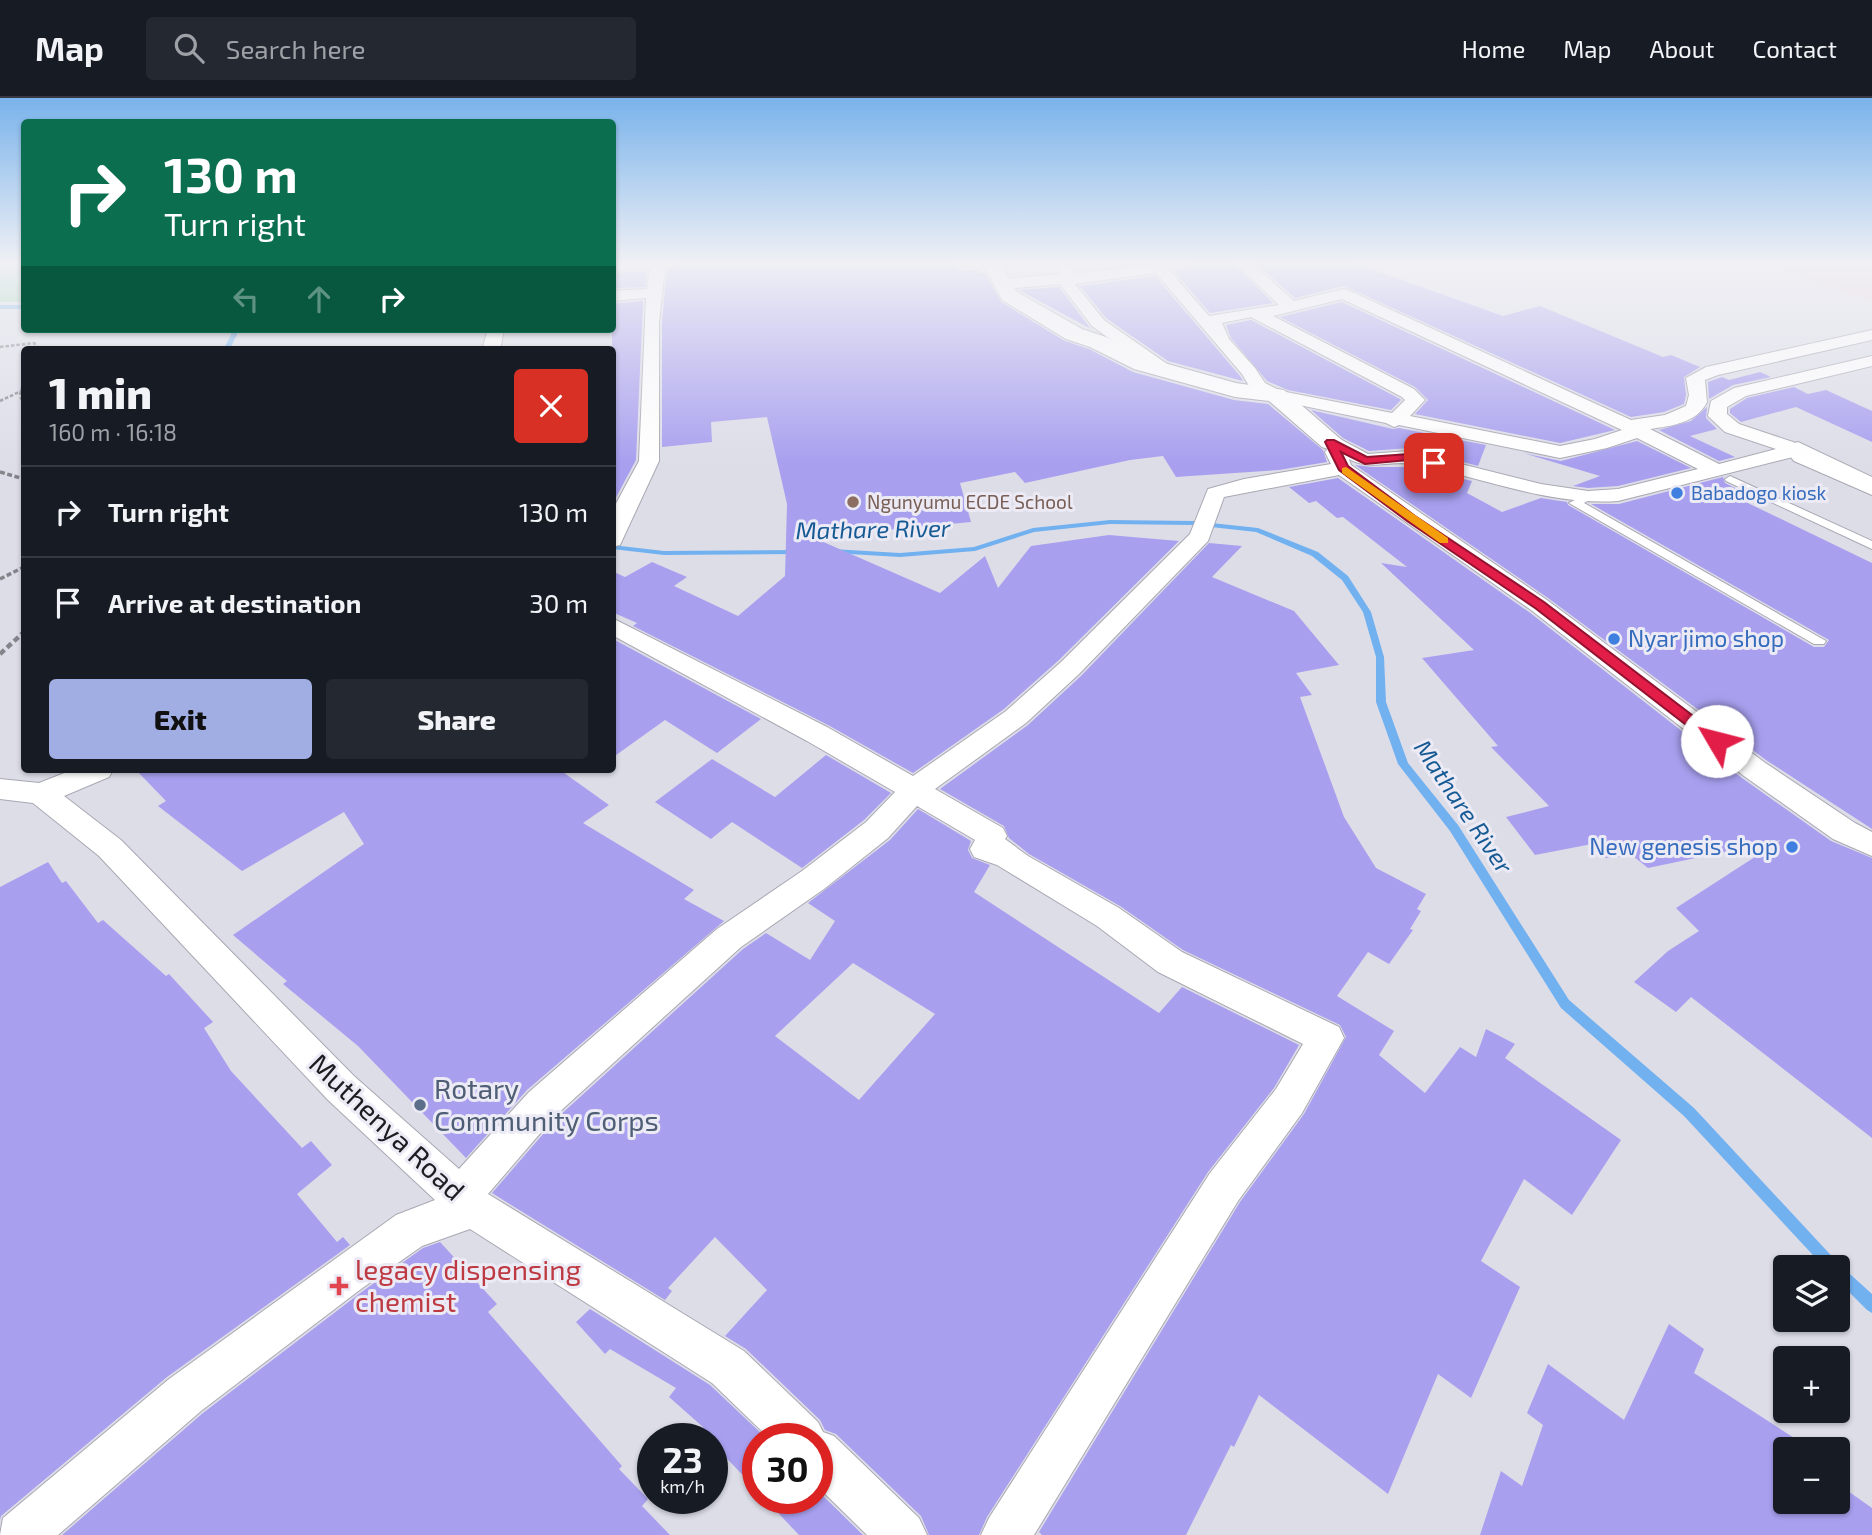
<!DOCTYPE html>
<html lang="en">
<head>
<meta charset="utf-8">
<style>
	body { margin:0; font-family:"Exo 2",sans-serif; background:#242831; color:#f1f3f6; height:100vh; display:flex; flex-direction:column; font-size:26px; white-space:nowrap }
	* { box-sizing:border-box; margin:0 }
	p { font-size:23px; color:#9ea1a6 }
	.icon { flex:none; width:38px; height:38px; fill:none; stroke:currentColor; stroke-width:2; stroke-linecap:round; stroke-linejoin:round }
	.map { position:relative; flex:1; overflow:hidden }
	.sheet { position:absolute; left:21px; top:248px; width:595px; height:427px; display:flex; flex-direction:column; background:#171b24; border-radius:7px; box-shadow:0 2px 5px #0004 }
	.sheet>* { flex:none }
	.banner { position:absolute; left:21px; top:21px; width:595px; height:214px; border-radius:7px; box-shadow:0 2px 5px #0004; background:#0b6e4f; color:#fff; overflow:hidden }
	.tools { position:absolute; left:1773px; top:1157px; display:grid; gap:14px }
	.tools a { display:grid; place-items:center; width:77px; height:77px; border-radius:7px; background:#171b24; box-shadow:0 2px 5px #0004; font-size:35px }
	.speed { position:absolute; left:637px; top:1325px; display:flex; gap:14px; font-size:35px; font-weight:700; text-align:center }
	.speed>* { display:grid; place-content:center; width:91px; height:91px; border-radius:50%; background:#171b24; box-shadow:0 2px 5px #0004; line-height:1 }
	.speed small { font-size:18px; font-weight:400 }
	.speed .limit { border:10px solid #d22; background:#fff; color:#111 }
	.pin { position:absolute; display:grid; place-items:center; width:60px; height:60px; color:#fff; margin:-30px; border-radius:14px; box-shadow:0 4px 10px #0006 }
	.me { position:absolute; width:77px; margin:-38px; rotate:307deg; stroke-linejoin:round; filter:drop-shadow(0 0 5px #0008) }
	.turn { display:flex; align-items:center; gap:24px; height:147px; padding:0 28px; font-size:32px }
	.turn .icon { width:91px; height:91px; stroke-width:2.5 }
	.turn b { display:block; font-size:49px; line-height:60px }
	.lanes { display:flex; align-items:center; height:66px; padding:0 28px; background:#0003; justify-content:center; gap:35px; direction:ltr }
	.lanes .off { opacity:.35 }
	.round { display:grid; place-items:center; flex:none; width:74px; height:74px; border-radius:7px; background:#242831 }
	.head { display:flex; align-items:center; justify-content:space-between; height:119px; padding:0 28px }
	h1 { font-size:42px; font-weight:800; line-height:52px }
	.button { display:flex; gap:14px; margin-top:auto; padding:14px 28px }
	.button a { flex:1; height:80px; border-radius:7px; background:#a0aee3; color:#111; font-size:28px; font-weight:800; line-height:80px; text-align:center }
	.button a+a { background:#242831; color:#f1f3f6 }
	ul { padding:0; list-style:none }
	li { display:flex; align-items:center; gap:21px; height:91px; padding:0 28px; border-top:2px solid #363941 }
	li div { flex:1 }
	li b { display:block; font-size:26px }
	li em { font-style:normal }
	header { display:flex; align-items:center; gap:42px; box-sizing:border-box; height:98px; padding:0 35px; background:#171b24; border-bottom:2px solid #363941 }
	header strong { font-size:33px }
	nav { display:flex; gap:38px; margin-inline-start:auto; font-size:24px }
	.search { width:490px; height:63px; background:#242831; display:flex; align-items:center; gap:18px; box-sizing:border-box; padding:0 24px; border-radius:7px; color:#9ea1a6; font-size:26px }
	.map>svg:first-child { display:block }
	.commercial { fill:#e6cdd6 }
	.green { fill:#93d3a9 }
	.lines { fill:none; stroke-linecap:round; stroke-linejoin:round }
	.stream { fill:#72b1f0; fill-rule:evenodd }
	.building { fill:#a8a0ef; fill-rule:evenodd }
	.lane-casing { stroke:#a9a8b3; stroke-width:2 }
	.street-casing { stroke:#a9a8b3; stroke-width:2 }
	.secondary-casing { stroke:#a9a8b3; stroke-width:2 }
	.path-far2 { stroke:#84848b; stroke-width:2.5; stroke-dasharray:3.5 2; stroke-linecap:butt }
	.path-far1 { stroke:#84848b; stroke-width:3.5; stroke-dasharray:5 2.5; stroke-linecap:butt }
	.path { stroke:#84848b; stroke-width:4.5; stroke-dasharray:6 3.5; stroke-linecap:butt }
	.lane { fill:#fff; fill-rule:evenodd }
	.street { fill:#fff; fill-rule:evenodd }
	.secondary { fill:#fff; fill-rule:evenodd }
	.route { fill:#e11d48; stroke:#92132f; stroke-width:2 }
	.slow { fill:#f59e0b }
	.shop-dot { fill:#3f7fe0; stroke:#ebeaf5; stroke-width:2.5 }
	.education-dot { fill:#8d6e63; stroke:#ebeaf5; stroke-width:2.5 }
	.service-dot { fill:#5c6f8a; stroke:#ebeaf5; stroke-width:2.5 }
	.health-dot { fill:#e0444e; stroke:#ebeaf5; stroke-width:2.5 }
	.labels { text-anchor:middle; stroke-width:6; stroke-linejoin:round; paint-order:stroke }
	.far-shop-label { font-size:19px; fill:#366cbe; stroke:#ebeaf5; text-anchor:start }
	.far-education-label { font-size:19px; fill:#785e54; stroke:#ebeaf5; text-anchor:start }
	.shop-label { font-size:23px; fill:#366cbe; stroke:#ebeaf5; text-anchor:start }
	.water-label { font-size:24px; font-style:italic; fill:#165a94; stroke:#ebeaf5 }
	.near-service-label { font-size:28px; fill:#4e5e75; stroke:#ebeaf5; text-anchor:start }
	.near-street-label { font-size:28px; fill:#1d1d21; stroke:#ebeaf5 }
	.near-health-label { font-size:28px; fill:#be3a42; stroke:#ebeaf5; text-anchor:start }
</style>
</head>
<body>
<header>
<strong>Map</strong>
<div class="search"><svg class="icon" aria-label="search" viewBox="0 0 24 24"><circle cx="10" cy="10" r="6"/><path d="M15 15l6 6"/></svg>Search here</div>
<nav><a>Home</a><a>Map</a><a>About</a><a>Contact</a></nav>
</header>
<div class="map">
<svg width="1872" height="1437" viewBox="0 0 1872 1437">
	<rect width="100%" height="100%" fill="#dddde8"/>
	<path class="commercial" d="M 1760,164 L 1872,164 L 1872,203 Z"/>
	<path class="green" d="M 0,164 L 24,164 L 24,204 L 0,204 Z"/>
	<g class="lines">
		<path class="stream" d="M 0,207 L 24,207 L 24,211 L 0,211 Z
			M 230,231 L 236,231 L 237,237 L 229,252 L 223,252 L 231,237 Z
			M 1110,422 L 1193,423 L 1258,430 L 1318,454 L 1348,478 L 1371,514 L 1384,559 L 1386,604 L 1408,665 L 1458,727 L 1569,902 L 1694,1010 L 1840,1167 L 1872,1196 L 1872,1215 L 1867,1212 L 1838,1183 L 1838,1169 L 1824,1169 L 1684,1018 L 1561,910 L 1450,733 L 1398,666 L 1376,604 L 1376,559 L 1363,514 L 1342,482 L 1312,458 L 1256,434 L 1193,427 L 1110,426 L 1034,434 L 975,453 L 900,459 L 832,455 L 828,453 L 832,451 L 900,455 L 974,449 L 1033,430 Z
			M 612,447 L 664,453 L 798,452 L 802,454 L 798,456 L 664,457 L 612,451 Z"/>
	</g>
	<path class="building" d="M 680,164 L 953,164 L 961,173 L 978,172 L 980,175 L 985,175 L 1001,204 L 1065,243 L 1089,251 L 1133,274 L 1234,302 L 1268,306 L 1323,352 L 1327,364 L 1279,372 L 1176,379 L 1163,358 L 1130,362 L 1025,385 L 1015,374 L 960,385 L 971,424 L 812,439 L 940,495 L 985,458 L 998,490 L 1031,448 L 1109,437 L 1179,443 L 1059,562 L 1004,611 L 913,675 L 828,627 L 633,528 L 637,525 L 612,514 L 612,473 L 625,479 L 652,464 L 687,479 L 674,488 L 738,518 L 785,478 L 787,406 L 767,319 L 711,324 L 712,344 L 662,349 L 662,224 L 667,171 L 676,170 Z
		M 1192,164 L 1232,164 L 1273,205 L 1210,215 L 1174,173 L 1188,170 Z
		M 1254,164 L 1351,164 L 1503,218 L 1540,208 L 1663,259 L 1671,257 L 1700,269 L 1684,279 L 1686,297 L 1684,306 L 1664,314 L 1631,319 L 1351,191 L 1343,188 L 1295,200 Z
		M 647,173 L 645,189 L 612,190 L 612,175 Z
		M 1155,178 L 1240,278 L 1243,283 L 1168,263 L 1106,220 L 1080,188 Z
		M 1059,189 L 1090,230 L 1093,232 L 1019,192 Z
		M 643,203 L 636,362 L 612,407 L 612,206 Z
		M 1342,204 L 1615,332 L 1560,345 L 1415,316 L 1428,302 L 1415,289 L 1280,219 Z
		M 1251,222 L 1400,301 L 1401,302 L 1391,312 L 1288,292 L 1267,283 L 1231,240 L 1226,227 Z
		M 1760,274 L 1771,279 L 1733,287 L 1709,301 L 1708,284 L 1722,279 L 1729,282 Z
		M 1794,289 L 1808,296 L 1826,292 L 1872,313 L 1872,344 L 1796,309 L 1741,324 L 1730,315 L 1730,311 L 1747,300 Z
		M 1707,309 L 1706,320 L 1717,331 L 1690,338 L 1735,359 L 1719,363 L 1659,332 L 1691,323 Z
		M 1311,312 L 1393,331 L 1399,330 L 1486,347 L 1478,368 L 1410,350 L 1369,353 L 1343,340 Z
		M 1637,343 L 1691,370 L 1618,388 L 1588,390 L 1573,388 L 1600,378 L 1523,355 L 1561,363 Z
		M 1355,367 L 1372,369 L 1412,369 L 1472,383 L 1467,395 L 1502,414 L 1541,400 L 1567,404 L 1568,407 L 1814,549 L 1824,549 L 1829,542 L 1591,406 L 1619,406 L 1723,379 L 1725,385 L 1737,391 L 1727,395 L 1872,465 L 1872,731 L 1766,662 L 1548,500 Z
		M 1338,380 L 1529,514 L 1742,680 L 1831,743 L 1872,760 L 1872,1040 L 1691,899 L 1676,914 L 1634,884 L 1668,853 L 1699,833 L 1676,810 L 1781,742 L 1648,770 L 1633,758 L 1605,760 L 1592,746 L 1535,757 L 1506,719 L 1549,708 L 1491,649 L 1498,648 L 1422,560 L 1474,552 L 1381,465 L 1407,469 L 1343,419 L 1337,420 L 1316,403 L 1309,405 L 1289,389 Z
		M 1209,445 L 1242,448 L 1212,479 L 1294,513 L 1339,567 L 1296,575 L 1312,597 L 1300,599 L 1344,719 L 1376,770 L 1426,796 L 1417,811 L 1421,813 L 1410,831 L 1413,832 L 1389,866 L 1368,854 L 1337,898 L 1394,933 L 1379,957 L 1425,995 L 1460,949 L 1476,959 L 1486,931 L 1515,946 L 1505,960 L 1621,1042 L 1572,1117 L 1524,1081 L 1481,1163 L 1520,1189 L 1471,1300 L 1438,1276 L 1388,1396 L 1259,1297 L 1234,1349 L 1231,1347 L 1186,1437 L 1042,1437 L 1039,1434 L 1240,1104 L 1304,1016 L 1346,939 L 1340,927 L 1183,852 L 1120,808 L 1029,756 L 1009,740 L 1004,728 L 940,691 L 1028,627 L 1081,578 Z
		M 612,541 L 613,541 L 761,621 L 717,655 L 665,622 L 612,660 Z
		M 826,657 L 891,695 L 864,722 L 802,770 L 732,724 L 711,741 L 655,704 L 712,661 L 775,699 Z
		M 136,672 L 560,672 L 609,707 L 583,725 L 694,792 L 684,801 L 724,823 L 527,992 L 466,1060 L 358,948 L 283,886 L 287,883 L 233,837 L 364,746 L 344,714 L 242,773 L 158,708 L 166,703 Z
		M 918,711 L 971,743 L 968,752 L 972,760 L 990,767 L 974,794 L 1159,915 L 1182,889 L 1299,947 L 1274,990 L 1208,1074 L 987,1419 L 979,1437 L 929,1437 L 921,1418 L 836,1336 L 825,1332 L 820,1322 L 746,1251 L 725,1238 L 767,1192 L 715,1139 L 668,1190 L 672,1193 L 665,1202 L 492,1095 L 557,1020 L 743,851 L 766,835 L 810,862 L 835,823 L 808,805 L 890,742 ZM 853,865 L 935,916 L 859,1002 L 775,938 Z
		M 48,764 L 62,785 L 66,783 L 98,825 L 103,822 L 166,878 L 169,876 L 213,924 L 204,930 L 231,973 L 302,1050 L 311,1043 L 332,1067 L 297,1096 L 337,1144 L 343,1139 L 350,1147 L 167,1279 L 1,1418 L 0,1422 L 0,789 Z
		M 440,1144 L 497,1206 L 488,1214 L 622,1368 L 619,1371 L 648,1401 L 642,1408 L 670,1437 L 62,1437 L 203,1315 L 363,1193 L 423,1150 Z
		M 590,1211 L 710,1287 L 766,1340 L 758,1340 L 758,1393 L 712,1345 L 712,1340 L 708,1340 L 700,1333 L 703,1329 L 669,1299 L 676,1290 L 610,1251 L 605,1256 L 576,1224 Z
		M 1669,1226 L 1704,1251 L 1694,1275 L 1811,1351 L 1785,1351 L 1785,1404 L 1838,1404 L 1838,1386 L 1872,1410 L 1872,1437 L 1480,1437 L 1501,1373 L 1522,1388 L 1543,1327 L 1527,1315 L 1548,1266 L 1624,1322 Z
		M 817,1392 L 863,1437 L 799,1437 L 764,1400 L 817,1400 Z"/>
	<g class="lines">
		<g class="lane-casing">
			<path id="lane" d="M 1730,378 L 1872,443 L 1872,451 L 1726,383 L 1725,381 Z
				M 1584,397 L 1594,399 L 1584,405 L 1826,543 L 1824,546 L 1814,546 L 1569,405 Z"/>
		</g>
		<g class="street-casing">
			<path id="street" d="M 612,164 L 677,164 L 675,167 L 665,169 L 659,224 L 659,363 L 620,447 L 612,449 L 612,413 L 639,363 L 646,200 L 612,203 L 612,193 L 647,191 L 650,170 L 612,172 Z
				M 1164,164 L 1189,164 L 1187,167 L 1169,172 L 1209,218 L 1279,207 L 1235,164 L 1250,164 L 1294,203 L 1344,191 L 1350,193 L 1631,322 L 1665,317 L 1686,308 L 1689,297 L 1686,280 L 1706,269 L 1872,232 L 1872,242 L 1718,277 L 1705,282 L 1707,304 C 1697,325 1671,328 1650,331 L 1719,366 L 1776,351 L 1725,334 L 1708,318 L 1711,303 L 1734,290 L 1872,258 L 1872,268 L 1746,298 L 1727,309 L 1727,316 L 1739,326 L 1805,348 L 1808,352 L 1805,356 L 1618,403 C 1546,408 1481,378 1412,366 C 1390,362 1370,373 1349,361 L 1351,367 L 1547,502 L 1764,664 L 1855,725 L 1872,734 L 1872,758 L 1833,741 L 1744,678 L 1531,512 L 1339,377 L 1224,399 L 1208,443 L 1079,576 L 1026,625 L 935,691 L 1003,730 L 1007,738 L 1005,741 L 1028,758 L 1119,810 L 1182,854 L 1339,929 L 1344,940 L 1302,1015 L 1238,1103 L 1034,1437 L 981,1437 L 989,1420 L 1210,1075 L 1276,991 L 1303,946 L 1158,874 L 1097,828 L 997,767 L 974,759 L 970,751 L 975,742 L 917,708 L 888,740 L 824,791 L 741,849 L 555,1018 L 488,1096 L 744,1253 L 818,1324 L 823,1334 L 834,1338 L 919,1420 L 927,1437 L 867,1437 L 817,1388 L 817,1340 L 769,1340 L 712,1285 L 470,1131 L 422,1148 L 361,1191 L 201,1313 L 58,1437 L 0,1437 L 3,1420 L 169,1281 L 396,1117 L 435,1102 L 328,1002 L 99,758 L 33,705 L 0,701 L 0,681 L 39,685 L 72,672 L 113,672 L 109,679 L 64,698 L 121,742 L 354,978 L 459,1071 L 529,994 L 717,831 L 802,773 L 866,724 L 895,694 L 807,643 L 612,537 L 612,520 L 827,629 L 913,678 L 1006,613 L 1061,564 L 1190,436 L 1208,391 L 1244,381 L 1331,366 L 1325,354 L 1328,350 L 1321,344 L 1324,340 L 1338,340 L 1368,356 L 1409,353 L 1541,386 L 1588,393 L 1618,391 L 1698,371 L 1637,340 L 1607,350 L 1560,360 L 1399,327 L 1394,329 L 1386,325 L 1270,301 L 1252,293 L 1242,276 L 1156,175 L 1075,186 L 1104,222 L 1170,268 L 1173,272 L 1170,276 L 1158,276 L 1092,228 L 1060,186 L 1004,191 L 996,186 L 1004,181 L 1061,176 L 1055,169 L 1062,165 L 1077,175 L 1141,169 ZM 1342,201 L 1622,332 L 1595,341 L 1560,348 L 1410,318 L 1425,302 L 1414,291 L 1273,218 ZM 1251,219 L 1402,299 L 1405,302 L 1392,315 L 1281,293 L 1265,285 L 1255,270 L 1229,241 L 1222,225 Z
				M 488,231 L 504,231 L 500,252 L 482,252 Z"/>
		</g>
		<g class="secondary-casing">
			<path id="secondary" d="M 982,164 L 1000,164 L 1017,194 L 1082,231 L 1106,239 L 1150,261 L 1236,285 L 1284,292 L 1344,344 L 1340,349 L 1331,352 L 1322,349 L 1269,303 L 1235,299 L 1134,271 L 1090,249 L 1066,241 L 1002,202 Z
				M 1798,344 L 1872,379 L 1872,397 L 1794,363 L 1785,352 L 1789,347 Z"/>
		</g>
		<path class="path-far2" d="M 0,249 L 34,245 L 41,252
			M 24,283 L 20,297 L 24,308
			M 0,303 L 21,293"/>
		<path class="path-far1" d="M 0,374 L 24,381
			M 0,481 L 24,469"/>
		<path class="path" d="M 0,556 L 24,534"/>
		<use href="#lane" class="lane"/>
		<use href="#street" class="street"/>
		<use href="#secondary" class="secondary"/>
	</g>
	<linearGradient id="sky" x2="0" y2="1"><stop stop-color="#79b3eb"/><stop offset="0.45" stop-color="#f0f0f5"/><stop offset="1" stop-color="#f0f0f5" stop-opacity="0"/></linearGradient>
	<rect width="1872" height="365" fill="url(#sky)"/>
	<path class="route" d="M 1327,342 L 1334,342 L 1367,359 L 1409,356 L 1438,363 L 1440,365 L 1434,368 L 1409,362 L 1365,366 L 1341,354 L 1348,368 L 1415,418 L 1544,504 L 1722,640 L 1724,643 L 1722,647 L 1712,647 L 1535,510 L 1407,423 L 1339,372 L 1325,344 Z"/>
	<path class="slow" d="M 1346,369 L 1448,440 L 1448,445 L 1440,445 L 1342,375 L 1342,370 Z"/>
	<g class="shop-dot">
		<circle cx="1677" cy="395" r="7"/>
		<circle cx="1614" cy="541" r="7"/>
		<circle cx="1792" cy="749" r="7"/>
	</g>
	<circle class="education-dot" cx="853" cy="404" r="7"/>
	<circle class="service-dot" cx="420" cy="1007" r="7"/>
	<path class="health-dot" d="M335.5 1177.5h7v7h7v7h-7v7h-7v-7h-7v-7h7z"/>
	<g class="labels">
		<g class="far-shop-label">
			<text x="1691" y="402">Babadogo kiosk</text>
		</g>
		<g class="far-education-label">
			<text x="867" y="411">Ngunyumu ECDE School</text>
		</g>
		<g class="shop-label">
			<text x="1628" y="549">Nyar jimo shop</text>
			<text x="1778" y="757" text-anchor="end">New genesis shop</text>
		</g>
		<g class="water-label">
			<text transform="translate(873 432) rotate(-1)" y="8">Mathare River</text>
			<text transform="translate(1463 709) rotate(56)" y="8">Mathare River</text>
		</g>
		<g class="near-service-label">
			<text x="434" y="1001">Rotary<tspan x="434" dy="32">Community Corps</tspan></text>
		</g>
		<g class="near-street-label">
			<text transform="translate(387 1029) rotate(43)" y="10">Muthenya Road</text>
		</g>
		<g class="near-health-label">
			<text x="355" y="1182">legacy dispensing<tspan x="355" dy="32">chemist</tspan></text>
		</g>
	</g>
</svg>
<div class="tools">
<a><svg class="icon" aria-label="layers" viewBox="0 0 24 24"><path d="M12 4l9 5-9 5-9-5zM3 14l9 5 9-5"/></svg></a>
<a>+</a>
<a>−</a>
</div>
<div class="speed"><div>23<small>km/h</small></div><div class="limit">30</div></div>
<div class="pin" style="left:1434px;top:365px;background:#d93025"><svg class="icon" aria-label="arrive" viewBox="0 0 24 24"><path d="M6 21V4h12l-3 4 3 4H6"/></svg></div>
<svg class="me" style="left:1717px;top:643px" viewBox="-20 -20 40 40"><circle r="19" fill="#fff"/><path d="M0-13L10 11 0 6-10 11z" fill="#e11d48"/></svg>
<div class="banner">
<div class="turn"><svg class="icon" aria-label="right" viewBox="0 0 24 24"><path d="M7 20v-9h11M14 6l5 5-5 5"/></svg><div><b>130 m</b>Turn right</div></div>
<div class="lanes"><svg class="icon off" aria-label="left" viewBox="0 0 24 24"><path d="M17 20v-9H6M10 6l-5 5 5 5"/></svg><svg class="icon off" aria-label="ahead" viewBox="0 0 24 24"><path d="M12 20V5M6 11l6-6 6 6"/></svg><svg class="icon" aria-label="right" viewBox="0 0 24 24"><path d="M7 20v-9h11M14 6l5 5-5 5"/></svg></div>
</div>
<section class="sheet">
<div class="head"><div><h1>1 min</h1><p>160 m · 16:18</p></div><a class="round" style="background:#d93025;color:#fff"><svg class="icon" aria-label="close" viewBox="0 0 24 24"><path d="M6 6l12 12M18 6L6 18"/></svg></a></div>
<ul>
<li><svg class="icon" aria-label="right" viewBox="0 0 24 24"><path d="M7 20v-9h11M14 6l5 5-5 5"/></svg><div><b>Turn right</b></div><em>130 m</em></li>
<li><svg class="icon" aria-label="arrive" viewBox="0 0 24 24"><path d="M6 21V4h12l-3 4 3 4H6"/></svg><div><b>Arrive at destination</b></div><em>30 m</em></li>
</ul>
<div class="button"><a>Exit</a><a>Share</a></div>
</section>
</div>
</body>
</html>
